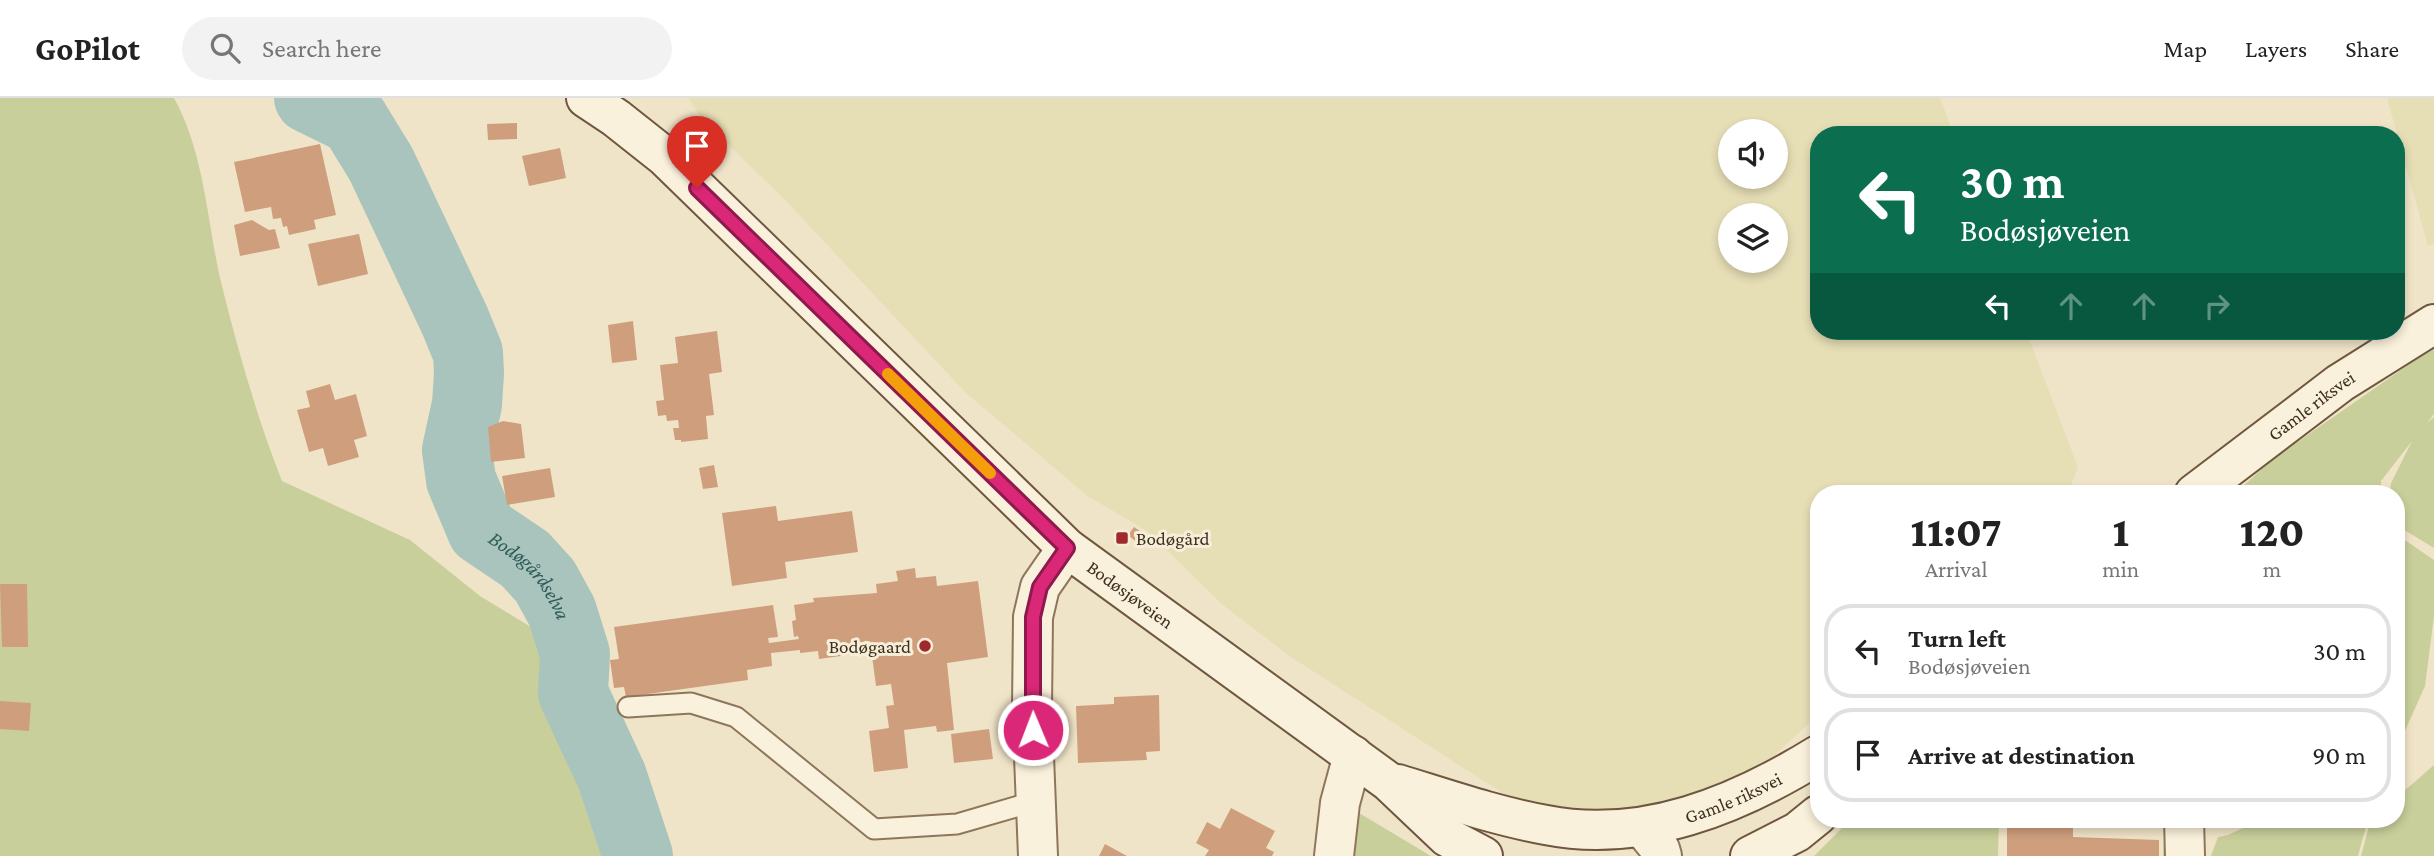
<!DOCTYPE html>
<html lang="en">
<head>
<meta charset="utf-8">
<style>
	body { margin:0; font-family:"Crimson Pro",serif; background:#f2f2f2; color:#222; height:100vh; display:flex; flex-direction:column; font-size:26px; white-space:nowrap }
	* { box-sizing:border-box; margin:0 }
	p { font-size:23px; color:#767676 }
	.icon { flex:none; width:38px; height:38px; fill:none; stroke:currentColor; stroke-width:2; stroke-linecap:round; stroke-linejoin:round }
	.map { position:relative; flex:1; overflow:hidden }
	.side { position:absolute; left:1810px; top:387px; width:595px; height:343px; display:flex; flex-direction:column; background:#fff; border-radius:28px; box-shadow:0 4px 10px #0003 }
	.side>* { flex:none }
	.hud { position:absolute; left:1810px; top:28px; width:595px; height:214px; border-radius:28px; box-shadow:0 4px 10px #0003; background:#0b6e4f; color:#fff; overflow:hidden }
	.tools { position:absolute; left:1718px; top:21px; display:grid; gap:14px }
	.tools a { display:grid; place-items:center; width:70px; height:70px; border-radius:50%; background:#fff; box-shadow:0 4px 10px #0003; font-size:35px }
	.pin { position:absolute; display:grid; place-items:center; width:60px; height:60px; color:#fff; margin:-72px -30px; border-radius:50% 50% 50% 0; rotate:-45deg; box-shadow:0 0 7px #0007 }
	.pin .icon { rotate:45deg }
	.me { position:absolute; width:77px; margin:-38px; rotate:359deg; stroke-linejoin:round; filter:drop-shadow(0 0 5px #0008) }
	.turn { display:flex; align-items:center; gap:24px; height:147px; padding:0 35px; font-size:32px }
	.turn .icon { width:91px; height:91px; stroke-width:2.5 }
	.turn b { display:block; font-size:49px; line-height:60px }
	.lanes { display:flex; align-items:center; height:66px; padding:0 35px; background:#0003; justify-content:center; gap:35px; direction:ltr }
	.lanes .off { opacity:.35 }
	.eta { display:flex; justify-content:space-evenly; align-items:center; height:119px; text-align:center }
	.eta b { font-size:42px; font-weight:800; line-height:49px }
	ul { padding:0; list-style:none }
	li { display:flex; align-items:center; gap:21px; height:94px; margin:0 14px 10px; padding:0 21px; border:4px solid #e0e0e0; border-radius:28px }
	li div { flex:1 }
	li b { display:block; font-size:26px }
	li em { font-style:normal }
	header { display:flex; align-items:center; gap:42px; box-sizing:border-box; height:98px; padding:0 35px; background:#fff; border-bottom:2px solid #e0e0e0 }
	header strong { font-size:33px }
	nav { display:flex; gap:38px; margin-inline-start:auto; font-size:24px }
	.search { width:490px; height:63px; background:#f2f2f2; display:flex; align-items:center; gap:18px; box-sizing:border-box; padding:0 24px; border-radius:38px; color:#767676; font-size:26px }
	.map>svg:first-child { display:block }
	.farmland { fill:#e6deb5; fill-rule:evenodd }
	.green { fill:#c9cf9b }
	.lines { fill:none; stroke-linecap:round; stroke-linejoin:round }
	.river { stroke:#a9c4bc; stroke-width:70 }
	.building { fill:#cf9f7d }
	.lane-casing { stroke:#8d765c; stroke-width:23 }
	.street-casing { stroke:#8d765c; stroke-width:42 }
	.secondary-casing { stroke:#6f573f; stroke-width:42 }
	.lane { stroke:#faf1dc; stroke-width:19 }
	.street { stroke:#faf1dc; stroke-width:38 }
	.secondary { stroke:#faf1dc; stroke-width:38 }
	.route-casing { stroke:#8e194d; stroke-width:18 }
	.route { stroke:#db2777; stroke-width:12 }
	.slow { stroke:#f59e0b; stroke-width:12 }
	.poi-dot { fill:#9e2a2b; stroke:#f7eed8; stroke-width:2.5 }
	.labels { text-anchor:middle; stroke-width:6; stroke-linejoin:round; paint-order:stroke }
	.street-label { font-size:19px; fill:#3d2e20; stroke:#f7eed8 }
	.poi-label { font-size:19px; fill:#3d2e20; stroke:#f7eed8; text-anchor:start }
	.water-label { font-size:21px; font-style:italic; fill:#2f5d5a; stroke:#f7eed8 }
</style>
</head>
<body>
<header>
<strong>GoPilot</strong>
<div class="search"><svg class="icon" aria-label="search" viewBox="0 0 24 24"><circle cx="10" cy="10" r="6"/><path d="M15 15l6 6"/></svg>Search here</div>
<nav><a>Map</a><a>Layers</a><a>Share</a></nav>
</header>
<div class="map">
<svg width="2434" height="758" viewBox="0 0 2434 758">
	<rect width="100%" height="100%" fill="#f0e4c8"/>
	<path class="farmland" d="M 688,0 L 1940,0 L 1954,37 L 1818,37 L 1818,233 L 2026,233 L 2078,369 L 2068,395 L 1818,396 L 1818,617 L 1690,735 L 1630,753 L 1579,741 L 1515,703 L 1291,559 L 1224,508 L 1147,433 L 1086,397 L 964,293 L 788,105 L 702,21 ZM 1731,33 L 1776,33 L 1776,79 L 1731,79 ZM 1731,117 L 1776,117 L 1776,163 L 1731,163 Z
		M 2387,0 L 2434,0 L 2434,145 L 2428,148 Z"/>
	<path class="green" d="M 0,0 L 174,0 C 204,54 207,121 220,180 C 237,249 256,317 282,383 L 410,442 L 480,498 L 575,556 L 573,595 L 624,758 L 0,758 Z
		M 2434,249 L 2434,316 L 2427,325 L 2434,319 L 2434,450 L 2396,427 L 2396,396 L 2390,395 L 2391,385 L 2412,343 L 2381,383 L 2381,395 L 2236,395 L 2270,363 Z
		M 2396,436 L 2434,462 L 2434,518 L 2425,588 L 2396,653 Z
		M 2434,667 L 2434,758 L 2361,758 L 2371,721 L 2396,721 L 2396,700 Z
		M 1354,712 L 1431,758 L 1353,758 Z
		M 1851,721 L 2177,721 L 2177,758 L 2163,758 L 2165,729 L 2083,728 L 1999,723 L 1998,758 L 1814,758 Z
		M 2262,721 L 2368,721 L 2358,758 L 2211,758 L 2218,739 L 2228,737 Z"/>
	<g class="lines">
		<path class="river" id="s1" d="M 309,0 L 354,22 L 381,66 L 455,223 L 468,255 L 469,275 L 467,306 L 457,352 L 461,382 L 482,432 L 525,461 L 545,483 L 562,514 L 575,556 L 573,595 L 612,679 L 638,758"/>
	</g>
	<path class="building" d="M 517,25 L 517,41 L 488,42 L 487,26 Z
		M 320,46 L 336,117 L 314,122 L 316,131 L 289,137 L 287,128 L 283,129 L 281,120 L 273,121 L 271,109 L 245,114 L 234,64 Z
		M 560,50 L 566,80 L 529,88 L 522,58 Z
		M 252,122 L 269,132 L 275,131 L 280,150 L 240,158 L 234,127 Z
		M 359,136 L 368,176 L 318,188 L 308,146 Z
		M 633,223 L 637,262 L 612,265 L 608,227 Z
		M 717,233 L 722,274 L 709,276 L 714,317 L 706,318 L 708,341 L 681,344 L 681,342 L 675,342 L 673,330 L 679,330 L 678,322 L 667,323 L 666,317 L 658,318 L 656,303 L 664,302 L 660,267 L 678,265 L 675,239 Z
		M 330,286 L 335,302 L 356,296 L 367,338 L 354,342 L 359,359 L 328,368 L 323,350 L 309,354 L 297,312 L 310,309 L 306,293 Z
		M 503,323 L 521,326 L 525,360 L 491,364 L 488,329 Z
		M 714,367 L 718,389 L 703,391 L 699,370 Z
		M 550,370 L 555,399 L 507,407 L 502,378 Z
		M 776,408 L 778,423 L 852,413 L 858,454 L 785,464 L 787,480 L 732,488 L 722,415 Z
		M 1134,429 L 1147,438 L 1140,447 L 1128,437 Z
		M 915,470 L 916,480 L 936,478 L 937,488 L 978,483 L 988,559 L 947,565 L 954,632 L 937,634 L 936,628 L 904,632 L 908,670 L 874,674 L 869,633 L 889,630 L 886,608 L 894,607 L 891,586 L 876,588 L 870,543 L 854,545 L 855,556 L 819,561 L 818,553 L 800,555 L 800,552 L 771,555 L 772,568 L 747,572 L 748,582 L 626,599 L 624,589 L 614,590 L 610,562 L 619,561 L 614,529 L 773,507 L 778,539 L 768,540 L 769,545 L 799,541 L 798,538 L 794,539 L 792,523 L 796,522 L 794,507 L 814,504 L 813,500 L 877,495 L 876,486 L 898,483 L 896,473 Z
		M 0,486 L 27,486 L 28,549 L 2,549 Z
		M 1159,597 L 1160,653 L 1146,654 L 1147,662 L 1078,665 L 1076,608 L 1114,606 L 1114,599 Z
		M 0,603 L 31,605 L 29,633 L 0,631 Z
		M 989,631 L 993,661 L 954,665 L 951,636 Z
		M 1231,710 L 1275,733 L 1266,750 L 1274,754 L 1272,758 L 1205,758 L 1209,752 L 1196,745 L 1207,724 L 1220,731 Z
		M 2007,726 L 2073,728 L 2073,739 L 2159,742 L 2159,758 L 2007,758 Z
		M 1105,746 L 1127,758 L 1099,758 Z"/>
	<g class="lines">
		<g class="lane-casing">
			<path id="lane" d="M 628,609 L 691,605 L 736,619 L 874,731 L 957,726 L 1036,703"/>
		</g>
		<g class="street-casing">
			<path id="street" d="M 2184,721 L 2185,758
				M 1642,729 L 1660,751 L 1662,758
				M 1038,758 L 1032,609 L 1033,519 L 1040,489 L 1067,450
				M 1334,758 L 1340,705 L 1353,657"/>
		</g>
		<g class="secondary-casing">
			<g id="secondary">
				<path id="s2" d="M 586,0 L 616,20 L 664,58 L 1067,450 L 1389,684 L 1447,739 L 1483,758"/>
				<path id="s3" d="M 2194,396 L 2340,285 L 2434,226"/>
				<path id="s4" d="M 1398,686 C 1447,701 1496,718 1546,727 C 1643,746 1737,707 1818,657"/>
				<path d="M 1750,758 L 1797,734 L 1818,717"/>
			</g>
		</g>
		<use href="#lane" class="lane"/>
		<use href="#street" class="street"/>
		<use href="#secondary" class="secondary"/>
	</g>
	<g class="lines">
		<g class="route-casing">
			<path id="route" d="M 697,90 L 1067,450 L 1040,489 L 1033,519 L 1033,632"/>
		</g>
		<use href="#route" class="route"/>
		<path class="slow" d="M 888,276 L 990,375"/>
	</g>
	<g class="poi-dot">
		<rect x="1115" y="433" width="14" height="14" rx="3.5"/>
		<circle cx="925" cy="548" r="7"/>
	</g>
	<g class="labels">
		<g class="street-label">
			<text dy="7" stroke="none"><textPath href="#s3" startOffset="147">Gamle riksvei</textPath></text>
			<text dy="7" stroke="none"><textPath href="#s2" startOffset="738">Bodøsjøveien</textPath></text>
			<text dy="7" stroke="none"><textPath href="#s4" startOffset="346">Gamle riksvei</textPath></text>
		</g>
		<g class="poi-label">
			<text x="1136" y="447">Bodøgård</text>
			<text x="911" y="555" text-anchor="end">Bodøgaard</text>
		</g>
		<g class="water-label">
			<text dy="7" stroke="none"><textPath href="#s1" startOffset="560">Bodøgårdselva</textPath></text>
		</g>
	</g>
</svg>
<div class="tools">
<a><svg class="icon" aria-label="sound" viewBox="0 0 24 24"><path d="M4 9h4l5-4v14l-5-4H4zM17 9q2 3 0 6"/></svg></a>
<a><svg class="icon" aria-label="layers" viewBox="0 0 24 24"><path d="M12 4l9 5-9 5-9-5zM3 14l9 5 9-5"/></svg></a>
</div>
<div class="pin" style="left:697px;top:90px;background:#d93025"><svg class="icon" aria-label="arrive" viewBox="0 0 24 24"><path d="M6 21V4h12l-3 4 3 4H6"/></svg></div>
<svg class="me" style="left:1033px;top:632px" viewBox="-20 -20 40 40"><circle r="17" fill="#db2777" stroke="#fff" stroke-width="3"/><path d="M0-11L8 9 0 5-8 9z" fill="#fff"/></svg>
<div class="hud">
<div class="turn"><svg class="icon" aria-label="left" viewBox="0 0 24 24"><path d="M17 20v-9H6M10 6l-5 5 5 5"/></svg><div><b>30 m</b>Bodøsjøveien</div></div>
<div class="lanes"><svg class="icon" aria-label="left" viewBox="0 0 24 24"><path d="M17 20v-9H6M10 6l-5 5 5 5"/></svg><svg class="icon off" aria-label="ahead" viewBox="0 0 24 24"><path d="M12 20V5M6 11l6-6 6 6"/></svg><svg class="icon off" aria-label="ahead" viewBox="0 0 24 24"><path d="M12 20V5M6 11l6-6 6 6"/></svg><svg class="icon off" aria-label="right" viewBox="0 0 24 24"><path d="M7 20v-9h11M14 6l5 5-5 5"/></svg></div>
</div>
<section class="side">
<div class="eta">
<div><b>11:07</b><p>Arrival</p></div>
<div><b>1</b><p>min</p></div>
<div><b>120</b><p>m</p></div>
</div>
<ul>
<li><svg class="icon" aria-label="left" viewBox="0 0 24 24"><path d="M17 20v-9H6M10 6l-5 5 5 5"/></svg><div><b>Turn left</b><p>Bodøsjøveien</p></div><em>30 m</em></li>
<li><svg class="icon" aria-label="arrive" viewBox="0 0 24 24"><path d="M6 21V4h12l-3 4 3 4H6"/></svg><div><b>Arrive at destination</b></div><em>90 m</em></li>
</ul>
</section>
</div>
</body>
</html>
